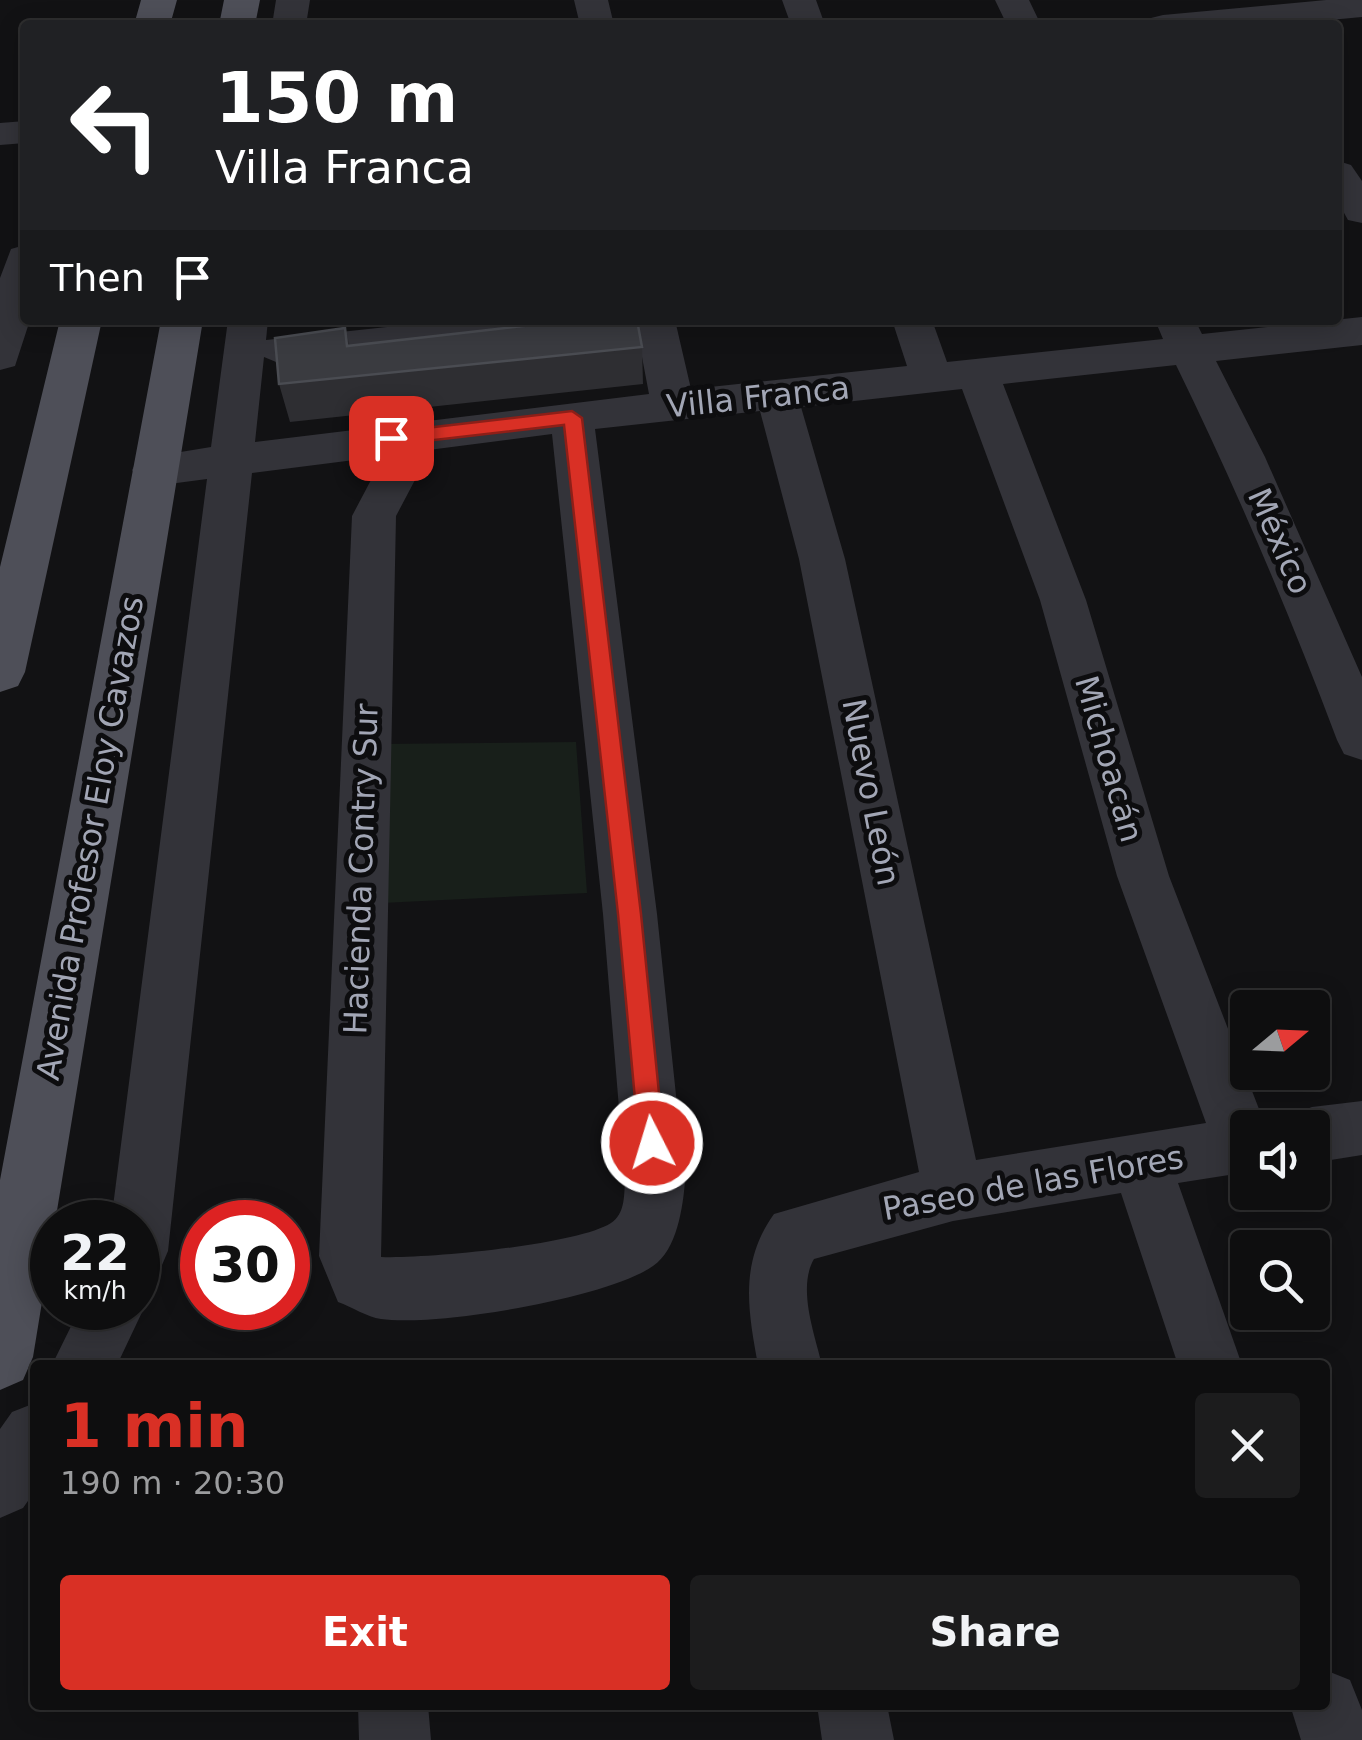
<!DOCTYPE html>
<html lang="en">
<head>
<meta charset="utf-8">
<style>
	body { margin:0; font-family:"DejaVu Sans",sans-serif; background:#1c1c1d; color:#f1f3f6; height:100vh; display:flex; flex-direction:column; font-size:38px; white-space:nowrap }
	* { box-sizing:border-box; margin:0 }
	p { font-size:32px; color:#9b9c9e }
	.icon { flex:none; width:55px; height:55px; fill:none; stroke:currentColor; stroke-width:2; stroke-linecap:round; stroke-linejoin:round }
	.map { position:relative; flex:1; overflow:hidden }
	.drawer { position:absolute; left:30px; top:1360px; width:1300px; height:350px; display:flex; flex-direction:column; background:#0e0e0f; border-radius:10px; box-shadow:0 5px 25px #0003,0 0 0 2px #2e2e2f }
	.drawer>* { flex:none }
	.hud { position:absolute; left:20px; top:20px; width:1322px; height:305px; border-radius:10px; box-shadow:0 5px 25px #0003,0 0 0 2px #2e2e2f; background:#202124; color:#fff; overflow:hidden }
	.needle { width:65px; rotate:71deg }
	.tools { position:absolute; left:1230px; top:990px; display:grid; gap:20px }
	.tools a { display:grid; place-items:center; width:100px; height:100px; border-radius:10px; background:#0e0e0f; box-shadow:0 5px 25px #0003,0 0 0 2px #2e2e2f; font-size:50px }
	.speed { position:absolute; left:30px; top:1200px; display:flex; gap:20px; font-size:50px; font-weight:700; text-align:center }
	.speed>* { display:grid; place-content:center; width:130px; height:130px; border-radius:50%; background:#0e0e0f; box-shadow:0 5px 25px #0003,0 0 0 2px #2e2e2f; line-height:1 }
	.speed small { font-size:25px; font-weight:400 }
	.speed .limit { border:15px solid #d22; background:#fff; color:#111 }
	.pin { position:absolute; display:grid; place-items:center; width:85px; height:85px; color:#fff; margin:-42px; border-radius:20px; box-shadow:0 5px 15px #0006 }
	.me { position:absolute; width:110px; margin:-55px; rotate:355deg; stroke-linejoin:round; filter:drop-shadow(0 0 8px #0008) }
	.turn { display:flex; align-items:center; gap:35px; height:210px; padding:0 30px; font-size:45px }
	.turn .icon { width:130px; height:130px; stroke-width:2.5 }
	.turn b { display:block; font-size:70px; line-height:85px }
	.then { display:flex; align-items:center; height:95px; padding:0 30px; background:#0003; gap:20px; font-size:38px }
	.round { display:grid; place-items:center; flex:none; width:105px; height:105px; border-radius:10px; background:#1c1c1d }
	.headline { display:flex; align-items:center; justify-content:space-between; height:170px; padding:0 30px }
	h1 { font-size:60px; font-weight:700; line-height:75px; color:#d93025 }
	.button { display:flex; gap:20px; margin-top:auto; padding:20px 30px }
	.button a { flex:1; height:115px; border-radius:10px; background:#d93025; color:#fff; font-size:40px; font-weight:700; line-height:115px; text-align:center }
	.button a+a { background:#1c1c1d; color:#f1f3f6 }
	.map>svg:first-child { display:block }
	.green { fill:#181f1a }
	.lines { fill:none; stroke-linecap:round; stroke-linejoin:round }
	.minor { fill:#333339; fill-rule:evenodd }
	.major { fill:#4e4f58; fill-rule:evenodd }
	.wall { fill:#2e2e32 }
	.building { fill:#3a3b40; stroke:#4a4c52; stroke-width:2.5 }
	.route { fill:#d93025; stroke:#8d1f18; stroke-width:2.5 }
	.labels { text-anchor:middle; stroke-width:10; stroke-linejoin:round; paint-order:stroke }
	.street-label { font-size:32px; fill:#a2a6b5; stroke:#0d0d0f }
</style>
</head>
<body>
<div class="map">
<svg width="1362" height="1740" viewBox="0 0 1362 1740">
	<rect width="100%" height="100%" fill="#121214"/>
	<path class="green" d="M 576,742 L 587,893 L 382,903 L 380,744 Z"/>
	<g class="lines">
		<path class="minor" d="M 276,0 L 310,0 L 306,25 L 272,25 Z
			M 574,0 L 608,0 L 614,25 L 580,25 Z
			M 782,0 L 816,0 L 825,25 L 791,25 Z
			M 995,0 L 1029,0 L 1041,25 L 1007,25 Z
			M 1326,0 L 1362,0 L 1362,17 L 1276,25 L 1146,25 L 1151,18 L 1163,15 Z
			M 25,121 L 25,143 L 0,145 L 0,123 Z
			M 1338,161 L 1351,165 L 1362,181 L 1362,223 L 1348,220 L 1338,202 Z
			M 25,245 L 25,320 L 30,320 L 15,366 L 0,370 L 0,278 L 11,249 Z
			M 1362,317 L 1362,345 L 1216,361 L 1265,457 L 1362,677 L 1362,760 L 1344,754 L 1337,740 C 1289,612 1236,488 1176,365 L 1003,384 L 1086,600 L 1169,876 L 1264,1122 L 1270,1128 L 1248,1128 L 1248,1172 L 1178,1183 L 1242,1365 L 1178,1365 L 1121,1193 L 953,1221 L 814,1259 C 797,1288 815,1335 822,1365 L 758,1365 C 748,1310 739,1263 774,1214 L 919,1172 L 799,559 L 760,411 L 595,429 L 657,914 L 685,1181 C 683,1207 677,1250 653,1266 C 608,1298 436,1327 381,1319 C 367,1317 352,1307 338,1302 L 319,1256 L 352,516 L 371,480 L 370,458 L 252,473 L 168,1251 L 159,1272 L 138,1281 L 138,1222 L 111,1222 L 207,479 L 154,486 L 138,481 L 132,470 L 138,459 L 211,447 L 228,320 L 268,320 L 266,340 L 452,320 L 560,320 L 554,330 L 523,341 L 281,364 L 264,357 L 255,442 L 649,394 L 635,320 L 675,320 L 691,389 L 907,366 L 892,320 L 932,320 L 947,362 L 1163,339 L 1155,320 L 1195,320 L 1202,334 ZM 962,389 L 1040,600 L 1117,876 L 1206,1123 L 976,1160 L 845,559 L 801,407 ZM 552,434 L 603,914 L 625,1181 C 624,1196 625,1214 611,1223 C 577,1245 424,1259 381,1257 L 396,516 L 415,480 L 413,452 Z
			M 1362,1101 L 1362,1155 L 1312,1163 L 1312,1128 L 1286,1128 L 1291,1115 L 1312,1107 Z
			M 138,1292 L 144,1308 L 117,1365 L 52,1365 L 80,1308 L 138,1308 Z
			M 35,1403 L 35,1491 L 23,1508 L 0,1518 L 0,1429 L 12,1412 Z
			M 1325,1670 L 1350,1680 L 1362,1710 L 1362,1740 L 1301,1740 L 1290,1705 L 1325,1705 Z
			M 358,1705 L 428,1705 L 431,1740 L 359,1740 Z
			M 817,1705 L 887,1705 L 894,1740 L 822,1740 Z"/>
		<path class="major" d="M 141,0 L 177,0 L 170,25 L 134,25 Z
			M 224,0 L 260,0 L 255,25 L 219,25 Z
			M 60,320 L 102,320 L 25,672 L 18,686 L 0,692 L 0,567 Z
			M 161,320 L 203,320 L 33,1357 L 23,1380 L 0,1390 L 0,1180 Z"/>
	</g>
	<path class="wall" d="M 345,328 L 350,346 L 642,347 L 643,384 L 290,422 L 279,384 Z"/>
	<path class="building" d="M 575,320 L 637,320 L 642,347 L 279,384 L 275,338 L 345,328 L 347,346 Z"/>
	<path class="route" d="M 572,411 L 582,418 L 641,914 L 664,1143 L 660,1152 L 652,1155 L 643,1152 L 639,1143 L 618,914 L 564,425 L 391,445 L 382,438 L 391,432 Z"/>
	<g class="labels">
		<g class="street-label">
			<text transform="translate(758 397) rotate(-6)" y="11">Villa Franca</text>
			<text transform="translate(1280 541) rotate(66)" y="11">México</text>
			<text transform="translate(1109 759) rotate(74)" y="11">Michoacán</text>
			<text transform="translate(871 792) rotate(79)" y="11">Nuevo León</text>
			<text transform="translate(90 838) rotate(-80)" y="11">Avenida Profesor Eloy Cavazos</text>
			<text transform="translate(361 869) rotate(-88)" y="11">Hacienda Contry Sur</text>
			<text transform="translate(1033 1183) rotate(-10)" y="11">Paseo de las Flores</text>
		</g>
	</g>
</svg>
<div class="tools">
<a><svg class="needle" viewBox="-14 -14 28 28"><path d="M0-13l5 13h-10z" fill="#e53935"/><path d="M0 13l5-13h-10z" fill="#9b9c9e"/></svg></a>
<a><svg class="icon" aria-label="sound" viewBox="0 0 24 24"><path d="M4 9h4l5-4v14l-5-4H4zM17 9q2 3 0 6"/></svg></a>
<a><svg class="icon" aria-label="search" viewBox="0 0 24 24"><circle cx="10" cy="10" r="6"/><path d="M15 15l6 6"/></svg></a>
</div>
<div class="speed"><div>22<small>km/h</small></div><div class="limit">30</div></div>
<div class="pin" style="left:391px;top:438px;background:#d93025"><svg class="icon" aria-label="arrive" viewBox="0 0 24 24"><path d="M6 21V4h12l-3 4 3 4H6"/></svg></div>
<svg class="me" style="left:652px;top:1143px" viewBox="-20 -20 40 40"><circle r="17" fill="#d93025" stroke="#fff" stroke-width="3"/><path d="M0-11L8 9 0 5-8 9z" fill="#fff"/></svg>
<div class="hud">
<div class="turn"><svg class="icon" aria-label="left" viewBox="0 0 24 24"><path d="M17 20v-9H6M10 6l-5 5 5 5"/></svg><div><b>150 m</b>Villa Franca</div></div>
<div class="then">Then<svg class="icon" aria-label="arrive" viewBox="0 0 24 24"><path d="M6 21V4h12l-3 4 3 4H6"/></svg></div>
</div>
<section class="drawer">
<div class="headline"><div><h1>1 min</h1><p>190 m · 20:30</p></div><a class="round"><svg class="icon" aria-label="close" viewBox="0 0 24 24"><path d="M6 6l12 12M18 6L6 18"/></svg></a></div>
<div class="button"><a>Exit</a><a>Share</a></div>
</section>
</div>
</body>
</html>
